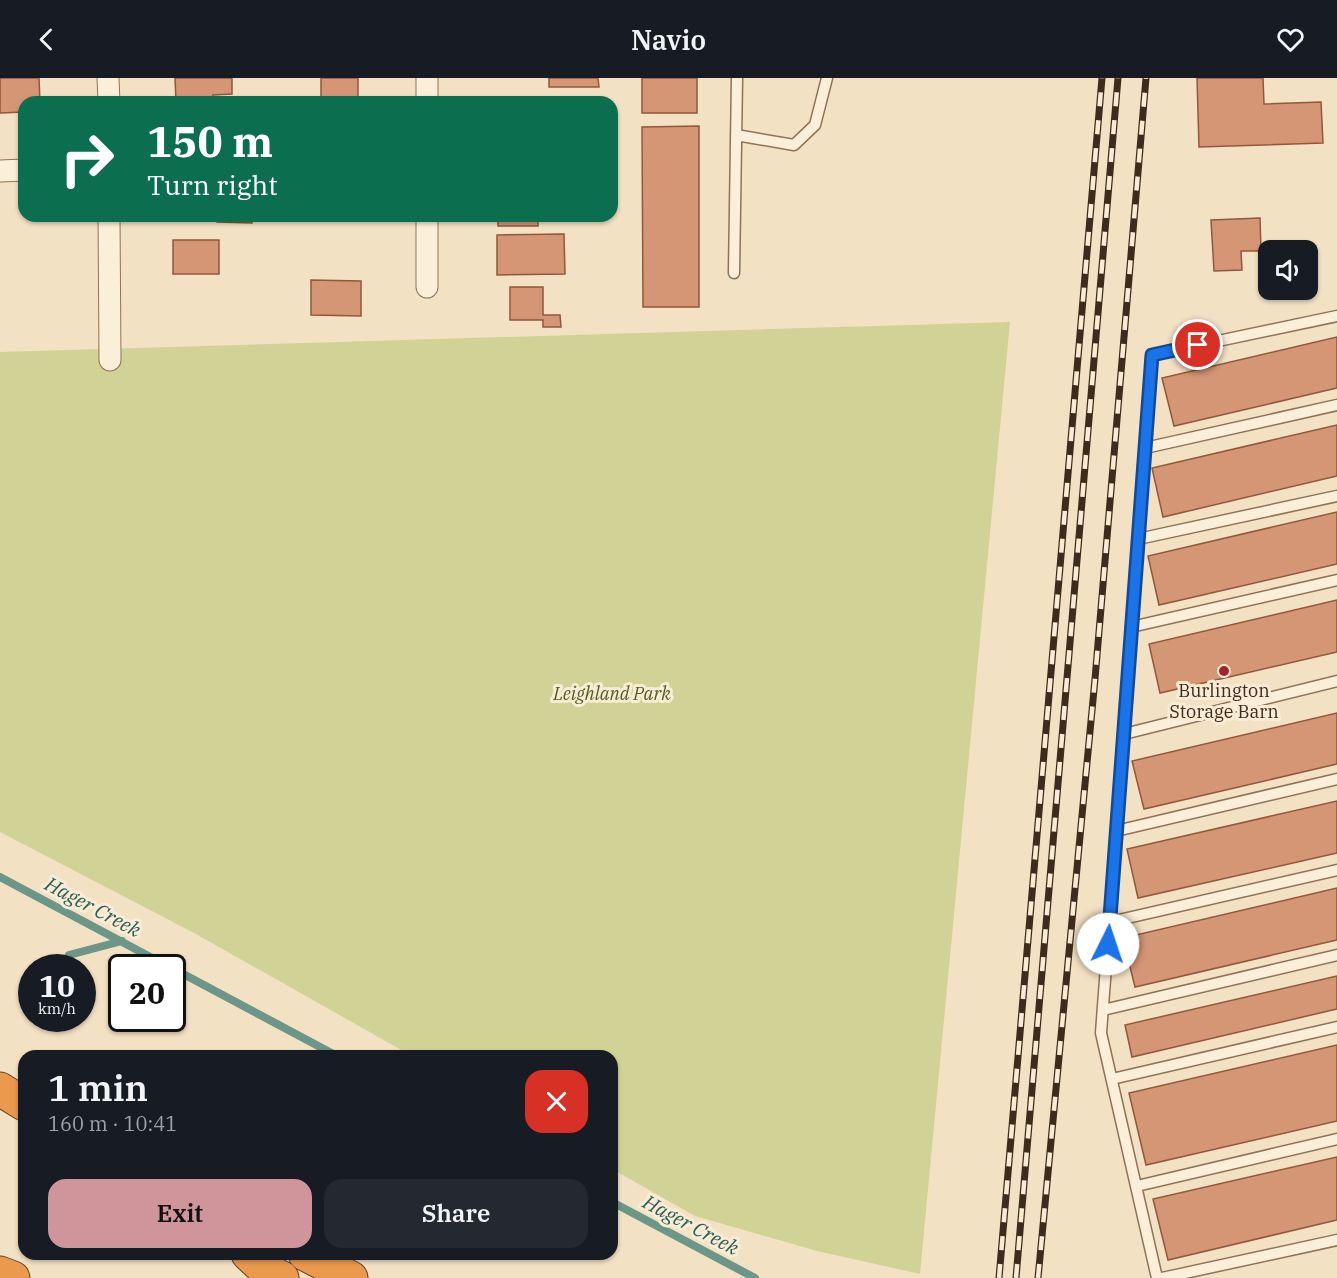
<!DOCTYPE html>
<html lang="en">
<head>
<meta charset="utf-8">
<style>
	body { margin:0; font-family:"IBM Plex Serif",serif; background:#242831; color:#f1f3f6; height:100vh; display:flex; flex-direction:column; font-size:22px; white-space:nowrap }
	* { box-sizing:border-box; margin:0 }
	p { font-size:20px; color:#9ea1a6 }
	.icon { flex:none; width:33px; height:33px; fill:none; stroke:currentColor; stroke-width:2; stroke-linecap:round; stroke-linejoin:round }
	.map { position:relative; flex:1; overflow:hidden }
	.drawer { position:absolute; left:18px; top:972px; width:600px; height:210px; display:flex; flex-direction:column; background:#171b24; border-radius:18px; box-shadow:0 2px 4px #0004 }
	.drawer>* { flex:none }
	.banner { position:absolute; left:18px; top:18px; width:600px; height:126px; border-radius:18px; box-shadow:0 2px 4px #0004; background:#0b6e4f; color:#fff; overflow:hidden }
	.buttons { position:absolute; left:1258px; top:162px; display:grid; gap:12px }
	.buttons a { display:grid; place-items:center; width:60px; height:60px; border-radius:12px; background:#171b24; box-shadow:0 2px 4px #0004; font-size:30px }
	.speed { position:absolute; left:18px; top:876px; display:flex; gap:12px; font-size:30px; font-weight:700; text-align:center }
	.speed>* { display:grid; place-content:center; width:78px; height:78px; border-radius:50%; background:#171b24; box-shadow:0 2px 4px #0004; line-height:1 }
	.speed small { font-size:15px; font-weight:400 }
	.speed .limit { border:3px solid #111; border-radius:9px; background:#fff; color:#111 }
	.pin { position:absolute; display:grid; place-items:center; width:51px; height:51px; color:#fff; margin:-26px; border:3px solid #fff; border-radius:50%; box-shadow:0 2px 6px #0007 }
	.me { position:absolute; width:66px; margin:-33px; rotate:4deg; stroke-linejoin:round; filter:drop-shadow(0 0 4px #0008) }
	.turn { display:flex; align-items:center; gap:21px; height:126px; padding:0 30px; font-size:27px }
	.turn .icon { width:78px; height:78px; stroke-width:2.5 }
	.turn b { display:block; font-size:42px; line-height:51px }
	.round { display:grid; place-items:center; flex:none; width:63px; height:63px; border-radius:18px; background:#242831 }
	.summary { display:flex; align-items:center; justify-content:space-between; height:102px; padding:0 30px }
	h1 { font-size:36px; font-weight:600; line-height:45px }
	.cta { display:flex; gap:12px; margin-top:auto; padding:12px 30px }
	.cta a { flex:1; height:69px; border-radius:18px; background:#d0949b; color:#111; font-size:24px; font-weight:600; line-height:69px; text-align:center }
	.cta a+a { background:#242831; color:#f1f3f6 }
	header { display:flex; justify-content:space-between; align-items:center; height:78px; padding:0 30px; background:#171b24; font-size:27px; font-weight:600 }
	.map>svg:first-child { display:block }
	.green { fill:#d1d396 }
	.lines { fill:none; stroke-linecap:round; stroke-linejoin:round }
	.stream { stroke:#6c9688; stroke-width:8 }
	.building { fill:#d59676; stroke:#93573b; stroke-width:1.5 }
	.lane-casing { stroke:#907258; stroke-width:13 }
	.street-casing { stroke:#907258; stroke-width:23 }
	.highway-casing { stroke:#5e402c; stroke-width:35 }
	.lane { stroke:#fcefd9; stroke-width:10 }
	.street { stroke:#fcefd9; stroke-width:21 }
	.highway { stroke:#eb994d; stroke-width:33 }
	.rail-casing { stroke:#3f2b1d; stroke-width:7 }
	.rail { stroke:#f9ecd5; stroke-width:4.5; stroke-dasharray:14; stroke-linecap:butt }
	.route-casing { stroke:#114b97; stroke-width:15 }
	.route { stroke:#1a73e8; stroke-width:10 }
	.poi-dot { fill:#a7212c; stroke:#f9ecd5; stroke-width:2 }
	.labels { text-anchor:middle; stroke-width:6; stroke-linejoin:round; paint-order:stroke }
	.poi-label { font-size:18px; fill:#3f2b1d; stroke:#f9ecd5 }
	.park-label { font-size:18px; font-style:italic; fill:#535e22; stroke:#f9ecd5 }
	.water-label { font-size:20px; font-style:italic; fill:#2b6059; stroke:#f9ecd5 }
</style>
</head>
<body>
<header><svg class="icon" aria-label="back" viewBox="0 0 24 24"><path d="M15 5l-7 7 7 7"/></svg>Navio<svg class="icon" aria-label="heart" viewBox="0 0 24 24"><path d="M12 20l-8-8c-3-5 5-10 8-4 3-6 11-1 8 4z"/></svg></header>
<div class="map">
<svg width="1337" height="1200" viewBox="0 0 1337 1200">
	<rect width="100%" height="100%" fill="#f3e1c4"/>
	<path class="green" d="M 1010,244 L 920,1196 L 817,1173 L 695,1138 L 612,1091 L 612,978 L 412,978 L 196,856 L 0,754 L 0,274 Z"/>
	<g class="lines">
		<path class="stream" d="M 0,799 L 171,890
			M 69,877 L 122,863
			M 172,890 L 337,978
			M 612,1124 L 755,1200"/>
	</g>
	<path class="building" d="M 0,0 L 39,0 L 40,24 L 24,24 L 24,34 L 0,35 Z
		M 175,0 L 232,0 L 232,16 L 213,17 L 213,24 L 176,24 Z
		M 321,0 L 358,0 L 358,21 L 321,20 Z
		M 549,0 L 598,0 L 599,9 L 549,9 Z
		M 642,0 L 697,0 L 697,35 L 642,35 Z
		M 1197,0 L 1263,0 L 1264,26 L 1321,24 L 1323,65 L 1199,69 Z
		M 699,48 L 699,229 L 643,229 L 642,49 Z
		M 217,138 L 262,138 L 252,139 L 252,145 L 217,144 Z
		M 498,138 L 538,138 L 538,148 L 498,148 Z
		M 1260,140 L 1261,173 L 1241,173 L 1242,192 L 1214,193 L 1211,142 Z
		M 564,156 L 565,196 L 497,197 L 497,157 Z
		M 173,162 L 219,162 L 219,196 L 173,196 Z
		M 311,202 L 361,203 L 361,238 L 311,237 Z
		M 510,209 L 543,209 L 543,237 L 560,237 L 561,249 L 543,249 L 543,242 L 510,242 Z
		M 1337,259 L 1337,310 L 1174,348 L 1162,300 Z
		M 1337,347 L 1337,398 L 1163,439 L 1152,390 Z
		M 1337,434 L 1337,486 L 1159,527 L 1148,478 Z
		M 1337,522 L 1337,574 L 1160,615 L 1149,566 Z
		M 1337,635 L 1337,686 L 1144,731 L 1132,683 Z
		M 1337,723 L 1337,775 L 1138,820 L 1127,771 Z
		M 1337,810 L 1337,862 L 1135,909 L 1123,860 Z
		M 1337,898 L 1337,931 L 1132,979 L 1125,947 Z
		M 1337,967 L 1337,1043 L 1146,1087 L 1129,1015 Z
		M 1337,1079 L 1337,1142 L 1168,1182 L 1153,1121 Z"/>
	<g class="lines">
		<g class="lane-casing">
			<path id="lane" d="M 736,57 L 794,67 L 815,47 L 827,0
				M 734,195 L 737,0
				M 1145,370 L 1337,327
				M 1138,461 L 1337,418
				M 1131,549 L 1337,502
				M 1124,656 L 1337,603
				M 1116,753 L 1337,701
				M 1110,844 L 1337,792
				M 1103,932 L 1337,877
				M 1112,1001 L 1337,949
				M 1137,1108 L 1337,1061
				M 1157,1200 L 1101,955 L 1152,277 L 1337,238
				M 1162,1200 L 1337,1162"/>
		</g>
		<g class="street-casing">
			<path id="street" d="M 108,0 L 109,24
				M 427,0 L 427,24
				M 0,93 L 24,92
				M 109,138 L 110,282
				M 427,138 L 427,209"/>
		</g>
		<g class="highway-casing">
			<path id="highway" d="M 0,1011 L 24,1026
				M 248,1176 L 262,1189 L 282,1200
				M 305,1176 L 351,1200
				M 0,1195 L 13,1200"/>
		</g>
		<use href="#lane" class="lane"/>
		<use href="#street" class="street"/>
		<use href="#highway" class="highway"/>
		<g class="rail-casing">
			<path id="rail" d="M 999,1200 L 1102,0
				M 1016,1200 L 1118,0
				M 1038,1200 L 1095,601 L 1146,0"/>
		</g>
		<use href="#rail" class="rail"/>
	</g>
	<g class="lines">
		<g class="route-casing">
			<path id="route" d="M 1108,866 L 1152,277 L 1198,267"/>
		</g>
		<use href="#route" class="route"/>
	</g>
	<circle class="poi-dot" cx="1224" cy="593" r="6"/>
	<g class="labels">
		<g class="poi-label">
			<text x="1224" y="619">Burlington<tspan x="1224" dy="21">Storage Barn</tspan></text>
		</g>
		<g class="park-label">
			<text x="612" y="622">Leighland Park</text>
		</g>
		<g class="water-label">
			<text transform="translate(93 829) rotate(28)" y="7">Hager Creek</text>
			<text transform="translate(691 1147) rotate(28)" y="7">Hager Creek</text>
		</g>
	</g>
</svg>
<div class="buttons">
<a><svg class="icon" aria-label="sound" viewBox="0 0 24 24"><path d="M4 9h4l5-4v14l-5-4H4zM17 9q2 3 0 6"/></svg></a>
</div>
<div class="speed"><div>10<small>km/h</small></div><div class="limit">20</div></div>
<div class="pin" style="left:1198px;top:267px;background:#d93025"><svg class="icon" aria-label="arrive" viewBox="0 0 24 24"><path d="M6 21V4h12l-3 4 3 4H6"/></svg></div>
<svg class="me" style="left:1108px;top:866px" viewBox="-20 -20 40 40"><circle r="19" fill="#fff"/><path d="M0-13L10 11 0 6-10 11z" fill="#1a73e8"/></svg>
<div class="banner">
<div class="turn"><svg class="icon" aria-label="right" viewBox="0 0 24 24"><path d="M7 20v-9h11M14 6l5 5-5 5"/></svg><div><b>150 m</b>Turn right</div></div>
</div>
<section class="drawer">
<div class="summary"><div><h1>1 min</h1><p>160 m · 10:41</p></div><a class="round" style="background:#d93025;color:#fff"><svg class="icon" aria-label="close" viewBox="0 0 24 24"><path d="M6 6l12 12M18 6L6 18"/></svg></a></div>
<div class="cta"><a>Exit</a><a>Share</a></div>
</section>
</div>
</body>
</html>
